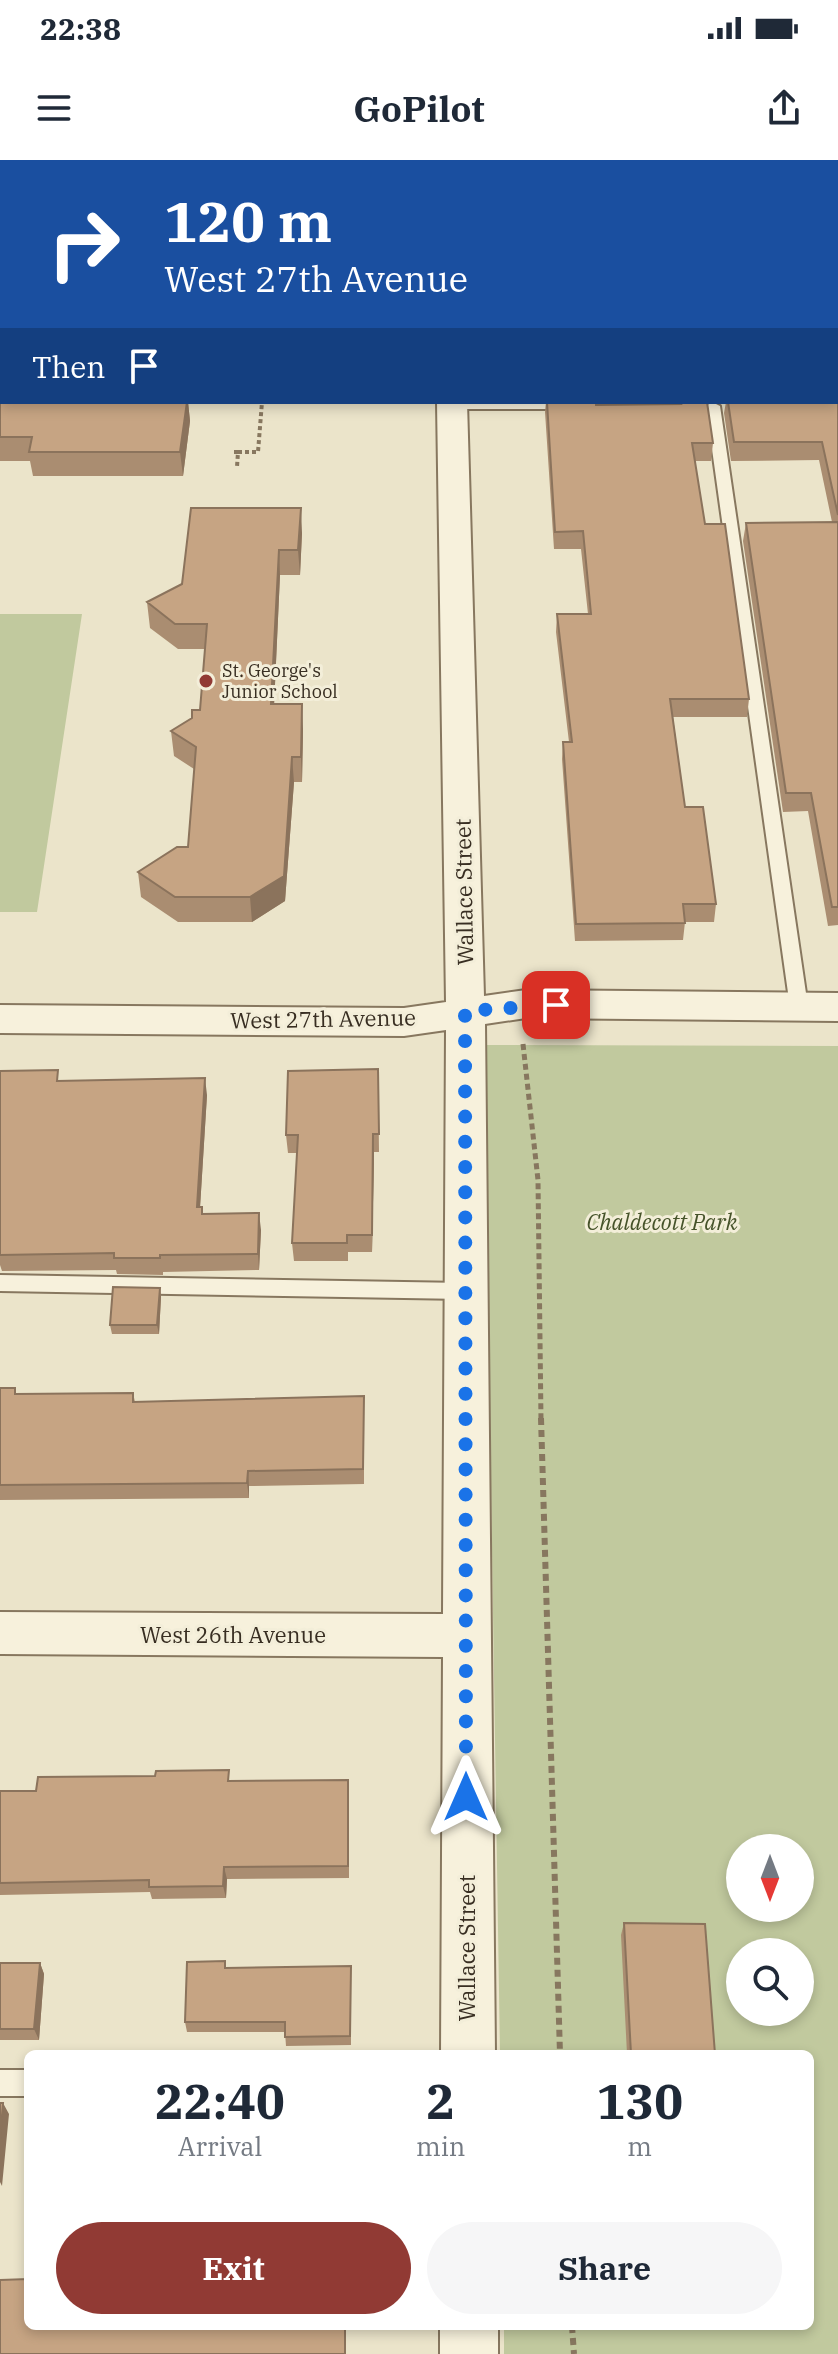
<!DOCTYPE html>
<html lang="en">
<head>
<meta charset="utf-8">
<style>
	body { margin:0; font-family:"IBM Plex Serif",serif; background:#f6f6f7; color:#1f2937; height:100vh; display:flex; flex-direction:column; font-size:30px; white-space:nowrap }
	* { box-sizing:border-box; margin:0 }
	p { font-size:26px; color:#747a83 }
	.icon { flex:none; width:44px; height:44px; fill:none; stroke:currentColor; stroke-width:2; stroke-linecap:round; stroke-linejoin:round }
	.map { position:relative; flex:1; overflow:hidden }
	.details { position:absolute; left:24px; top:1890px; width:790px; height:280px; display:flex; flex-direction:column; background:#fff; border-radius:12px; box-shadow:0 4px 12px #0003 }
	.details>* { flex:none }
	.hud { position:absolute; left:0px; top:0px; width:838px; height:244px; box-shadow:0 4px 12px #0003; background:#1a4fa0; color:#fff; overflow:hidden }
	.needle { width:52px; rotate:180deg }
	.tools { position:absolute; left:726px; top:1674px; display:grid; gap:16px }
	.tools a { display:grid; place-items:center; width:88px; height:88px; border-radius:50%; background:#fff; box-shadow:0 4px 12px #0003; font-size:40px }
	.pin { position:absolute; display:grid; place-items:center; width:68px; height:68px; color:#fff; margin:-34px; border-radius:16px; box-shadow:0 4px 12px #0006 }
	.me { position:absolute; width:88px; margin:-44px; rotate:0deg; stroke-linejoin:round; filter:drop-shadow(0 0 6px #0008) }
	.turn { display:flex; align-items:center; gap:28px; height:168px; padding:0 32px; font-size:36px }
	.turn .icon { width:104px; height:104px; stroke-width:2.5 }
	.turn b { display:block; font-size:56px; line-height:68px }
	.then { display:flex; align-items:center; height:76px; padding:0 32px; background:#0003; gap:16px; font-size:30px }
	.eta { display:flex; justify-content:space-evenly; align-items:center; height:136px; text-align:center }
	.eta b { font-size:48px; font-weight:700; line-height:56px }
	.button { display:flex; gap:16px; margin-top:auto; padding:16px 32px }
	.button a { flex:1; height:92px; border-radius:48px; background:#913a34; color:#fff; font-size:32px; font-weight:700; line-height:92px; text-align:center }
	.button a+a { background:#f6f6f7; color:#1f2937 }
	.status { display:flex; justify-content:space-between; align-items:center; height:56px; padding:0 40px; background:#fff; direction:ltr }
	.status svg { height:22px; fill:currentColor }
	header { display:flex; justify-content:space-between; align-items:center; height:104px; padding:0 32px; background:#fff; font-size:36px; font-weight:700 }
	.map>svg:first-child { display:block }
	.green { fill:#c1c99e; fill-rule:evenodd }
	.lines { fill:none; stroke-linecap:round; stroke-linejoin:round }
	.service-casing { stroke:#87775f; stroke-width:4 }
	.minor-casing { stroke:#87775f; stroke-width:4 }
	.path-far2 { stroke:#87775f; stroke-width:4; stroke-dasharray:4 3; stroke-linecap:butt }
	.path-far1 { stroke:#87775f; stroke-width:5; stroke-dasharray:6 4; stroke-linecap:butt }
	.path { stroke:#87775f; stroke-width:6; stroke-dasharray:7 5; stroke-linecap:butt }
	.service { fill:#f7f1dc; fill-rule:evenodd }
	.minor { fill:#f7f1dc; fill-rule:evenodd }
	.wall { fill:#aa8d71 }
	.shaded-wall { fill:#8b735c }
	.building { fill:#c6a483; stroke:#8b735c; stroke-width:2 }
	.route { stroke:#1a73e8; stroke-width:14; stroke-dasharray:0 25.2 }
	.poi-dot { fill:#913a34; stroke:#f3eed9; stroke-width:3 }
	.labels { text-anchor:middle; stroke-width:6; stroke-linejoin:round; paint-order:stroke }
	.far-poi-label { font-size:18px; fill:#382e22; stroke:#f3eed9; text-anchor:start }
	.street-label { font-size:22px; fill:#382e22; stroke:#f3eed9 }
	.park-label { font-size:22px; font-style:italic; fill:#46532a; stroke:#f3eed9 }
</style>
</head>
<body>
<div class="status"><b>22:38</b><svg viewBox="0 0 49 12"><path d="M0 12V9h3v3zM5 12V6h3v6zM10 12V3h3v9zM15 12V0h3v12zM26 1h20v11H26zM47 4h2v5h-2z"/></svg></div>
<header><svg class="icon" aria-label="menu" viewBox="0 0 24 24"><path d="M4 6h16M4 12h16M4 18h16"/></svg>GoPilot<svg class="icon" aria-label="share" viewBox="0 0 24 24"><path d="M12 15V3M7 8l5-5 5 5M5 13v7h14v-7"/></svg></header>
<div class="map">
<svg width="838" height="2194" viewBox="0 0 838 2194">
	<rect width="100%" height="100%" fill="#ebe4ca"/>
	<path class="green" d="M 0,454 L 82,454 L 37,752 L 0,752 Z
		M 484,885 L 838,886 L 838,2194 L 504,2194 L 504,2166 L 810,2166 L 810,1894 L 500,1894 ZM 740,1688 L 800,1688 L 800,1748 L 740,1748 ZM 740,1792 L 800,1792 L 800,1852 L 740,1852 Z"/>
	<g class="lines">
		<g class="service-casing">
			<path id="service" d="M 447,242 L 577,242 L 579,245 L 572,249 L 452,249 L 445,245 Z
				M 712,242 L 720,246 L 808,847 L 799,854 L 790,847 L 706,246 Z
				M 0,1115 L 464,1123 L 471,1125 L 474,1131 L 471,1137 L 464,1139 L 0,1131 Z
				M 0,1910 L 28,1910 L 28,1936 L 0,1936 Z"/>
		</g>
		<g class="minor-casing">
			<path id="minor" d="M 438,0 L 464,0 L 464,2 L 438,2 Z
				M 0,105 L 2,105 L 2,121 L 0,121 Z
				M 836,109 L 838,109 L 838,125 L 836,125 Z
				M 437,242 L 467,242 L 484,836 L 526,830 L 838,833 L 838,861 L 526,858 L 485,864 L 495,1894 L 441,1894 L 443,1497 L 0,1494 L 0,1452 L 443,1454 L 446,870 L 404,876 L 0,873 L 0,845 L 404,848 L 446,842 Z
				M 440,2166 L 498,2166 L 498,2194 L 440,2194 Z"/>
		</g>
		<path class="path-far2" d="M 234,292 L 238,292 L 237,307
			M 238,292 L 258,292 L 262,242"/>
		<path class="path-far1" d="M 523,884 L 538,1020 L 541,1260"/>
		<path class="path" d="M 541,1258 L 560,1894
			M 572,2166 L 574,2194"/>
		<use href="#service" class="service"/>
		<use href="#minor" class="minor"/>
	</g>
	<path class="wall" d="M 0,0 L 330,0 L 330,2 L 2,2 L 2,67 L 0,67 Z
		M 836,139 L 838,139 L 838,765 L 828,766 L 808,651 L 783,652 L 743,381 L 746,363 L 832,362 L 819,300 L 731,301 L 724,253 L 726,242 L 836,242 Z
		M 0,230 L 2,242 L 188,242 L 190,261 L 183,316 L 33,316 L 30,301 L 0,301 Z
		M 546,242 L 596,242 L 596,245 L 679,244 L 679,242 L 707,242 L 713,283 L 711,301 L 695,301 L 705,364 L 749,539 L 747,557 L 673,557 L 685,647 L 716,744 L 714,762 L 685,762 L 683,780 L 575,781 L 562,599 L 563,582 L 569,582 L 556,472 L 557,454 L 588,454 L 581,389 L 554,389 L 545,252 Z
		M 302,373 L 300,415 L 280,415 L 274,544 L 303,569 L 302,622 L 294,622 L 285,741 L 252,762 L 178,762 L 141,737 L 138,712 L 188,687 L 194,609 L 174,596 L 171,571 L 192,558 L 200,550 L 205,489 L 178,489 L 150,468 L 147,442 Z
		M 378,909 L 379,992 L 374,992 L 372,1092 L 348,1092 L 348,1101 L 294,1101 L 292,1083 L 297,993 L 288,993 L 286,975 Z
		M 0,911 L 60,921 L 207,935 L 200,1047 L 202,1047 L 203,1054 L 261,1070 L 259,1110 L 163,1112 L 163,1115 L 117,1114 L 116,1110 L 2,1111 L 0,1105 Z
		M 160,1128 L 161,1137 L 159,1174 L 112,1174 L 110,1165 Z
		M 0,1228 L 17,1234 L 133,1233 L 135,1242 L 364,1252 L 364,1324 L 249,1326 L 249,1338 L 0,1340 Z
		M 231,1621 L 349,1633 L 349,1718 L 227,1719 L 226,1738 L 152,1739 L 150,1732 L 0,1735 L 0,1631 L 36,1631 Z
		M 624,1763 L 715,1894 L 627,1894 L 621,1775 Z
		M 0,1803 L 40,1803 L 44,1814 L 39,1880 L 0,1880 Z
		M 351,1806 L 351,1885 L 286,1886 L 285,1872 L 187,1872 L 185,1862 L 227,1808 Z"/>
	<path class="shaded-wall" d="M 187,242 L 188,242 L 190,261 L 183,316 L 180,292 Z
		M 301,348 L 302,373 L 300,415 L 298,390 Z
		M 279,390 L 280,415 L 273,569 L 271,544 Z
		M 302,544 L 303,569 L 302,622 L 301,597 Z
		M 292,597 L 294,622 L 285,741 L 252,762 L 250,737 Z
		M 205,918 L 207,935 L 199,1064 L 197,1047 Z
		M 373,974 L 374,992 L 372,1092 L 372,1075 Z
		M 259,1053 L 261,1070 L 259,1110 L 258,1094 Z
		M 160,1128 L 161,1137 L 159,1174 L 157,1165 Z
		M 248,1311 L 249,1326 L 249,1338 L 247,1323 Z
		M 224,1707 L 227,1719 L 226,1738 L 223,1726 Z
		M 40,1803 L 44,1814 L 39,1880 L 34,1869 Z
		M 3,1943 L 9,1954 L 2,2026 L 0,2022 L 0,1979 Z"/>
	<path class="building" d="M 0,0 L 330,0 L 330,2 L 2,2 L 2,56 L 0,56 Z
		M 536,0 L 806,0 L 807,2 L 536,2 Z
		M 836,139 L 838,139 L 838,222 L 836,222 Z
		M 0,230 L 2,231 L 2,242 L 187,242 L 180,292 L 29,292 L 32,277 L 0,277 Z
		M 836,235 L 838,235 L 838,355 L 822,282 L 734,282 L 728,242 L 836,242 L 837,241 Z
		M 547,242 L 596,242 L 596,245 L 681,244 L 680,242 L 707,242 L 713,283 L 692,283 L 705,364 L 725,364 L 749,539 L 670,539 L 685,647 L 703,647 L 716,744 L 683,744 L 685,763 L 576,764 L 563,582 L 572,582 L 557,454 L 591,454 L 583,371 L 555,372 Z
		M 191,348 L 301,348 L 298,390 L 279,390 L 271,544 L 302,544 L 301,597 L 292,597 L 284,716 L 250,737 L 175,737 L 138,712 L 177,687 L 188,687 L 196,587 L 171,571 L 192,558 L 192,550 L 200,550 L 207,464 L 175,464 L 147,442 L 182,424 Z
		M 838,362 L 838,747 L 832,747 L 811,633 L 786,633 L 746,363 Z
		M 378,909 L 379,974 L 373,974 L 372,1075 L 347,1075 L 347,1083 L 292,1083 L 298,975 L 286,975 L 288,911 Z
		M 58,910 L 57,921 L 205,918 L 197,1047 L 202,1047 L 202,1054 L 259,1053 L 258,1094 L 160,1095 L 160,1098 L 114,1098 L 114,1093 L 0,1095 L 0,911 Z
		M 113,1127 L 160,1128 L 157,1165 L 110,1165 Z
		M 0,1228 L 15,1228 L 15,1234 L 133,1233 L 133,1242 L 364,1236 L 363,1309 L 248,1311 L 247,1323 L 0,1325 Z
		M 229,1610 L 228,1621 L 348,1620 L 348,1706 L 224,1707 L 223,1726 L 149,1727 L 149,1720 L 0,1723 L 0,1631 L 36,1631 L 38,1617 L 155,1616 L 156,1611 Z
		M 624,1763 L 705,1764 L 715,1894 L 631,1894 Z
		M 225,1801 L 225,1808 L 351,1806 L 350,1876 L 285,1877 L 285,1862 L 185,1862 L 187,1802 Z
		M 0,1803 L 40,1803 L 34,1869 L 0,1869 Z
		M 0,1943 L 3,1943 L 0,1979 Z
		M 28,2119 L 28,2166 L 345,2166 L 345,2194 L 0,2194 L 0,2120 Z"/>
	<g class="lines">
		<path class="route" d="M 466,1637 L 465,851 L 556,845"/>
	</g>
	<circle class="poi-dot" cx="206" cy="521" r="8"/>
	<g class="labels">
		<g class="far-poi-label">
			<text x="222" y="517">St. George's<tspan x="222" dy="21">Junior School</tspan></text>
		</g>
		<g class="street-label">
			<text transform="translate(464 732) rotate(-91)" y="8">Wallace Street</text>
			<text transform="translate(323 859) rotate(-1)" y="8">West 27th Avenue</text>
			<text x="233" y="1483">West 26th Avenue</text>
			<text transform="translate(467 1788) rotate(-90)" y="8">Wallace Street</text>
		</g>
		<g class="park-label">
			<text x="662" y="1070">Chaldecott Park</text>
		</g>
	</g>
</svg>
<div class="tools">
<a><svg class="needle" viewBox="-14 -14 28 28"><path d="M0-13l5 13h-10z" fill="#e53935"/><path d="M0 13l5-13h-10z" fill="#747a83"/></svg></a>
<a><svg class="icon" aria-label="search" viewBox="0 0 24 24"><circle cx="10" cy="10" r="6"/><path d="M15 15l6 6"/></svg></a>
</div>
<div class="pin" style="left:556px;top:845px;background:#d93025"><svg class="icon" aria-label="arrive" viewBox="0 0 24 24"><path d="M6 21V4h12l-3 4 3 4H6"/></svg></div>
<svg class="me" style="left:466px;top:1637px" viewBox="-20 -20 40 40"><path d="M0-17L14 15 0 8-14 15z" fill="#1a73e8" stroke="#fff" stroke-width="4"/></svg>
<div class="hud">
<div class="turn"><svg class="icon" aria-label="right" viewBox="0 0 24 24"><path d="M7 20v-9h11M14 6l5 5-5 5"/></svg><div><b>120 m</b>West 27th Avenue</div></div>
<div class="then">Then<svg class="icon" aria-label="arrive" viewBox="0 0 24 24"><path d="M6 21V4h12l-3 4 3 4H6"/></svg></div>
</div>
<section class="details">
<div class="eta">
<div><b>22:40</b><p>Arrival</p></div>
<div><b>2</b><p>min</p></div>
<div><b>130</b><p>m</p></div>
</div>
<div class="button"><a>Exit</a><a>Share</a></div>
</section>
</div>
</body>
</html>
